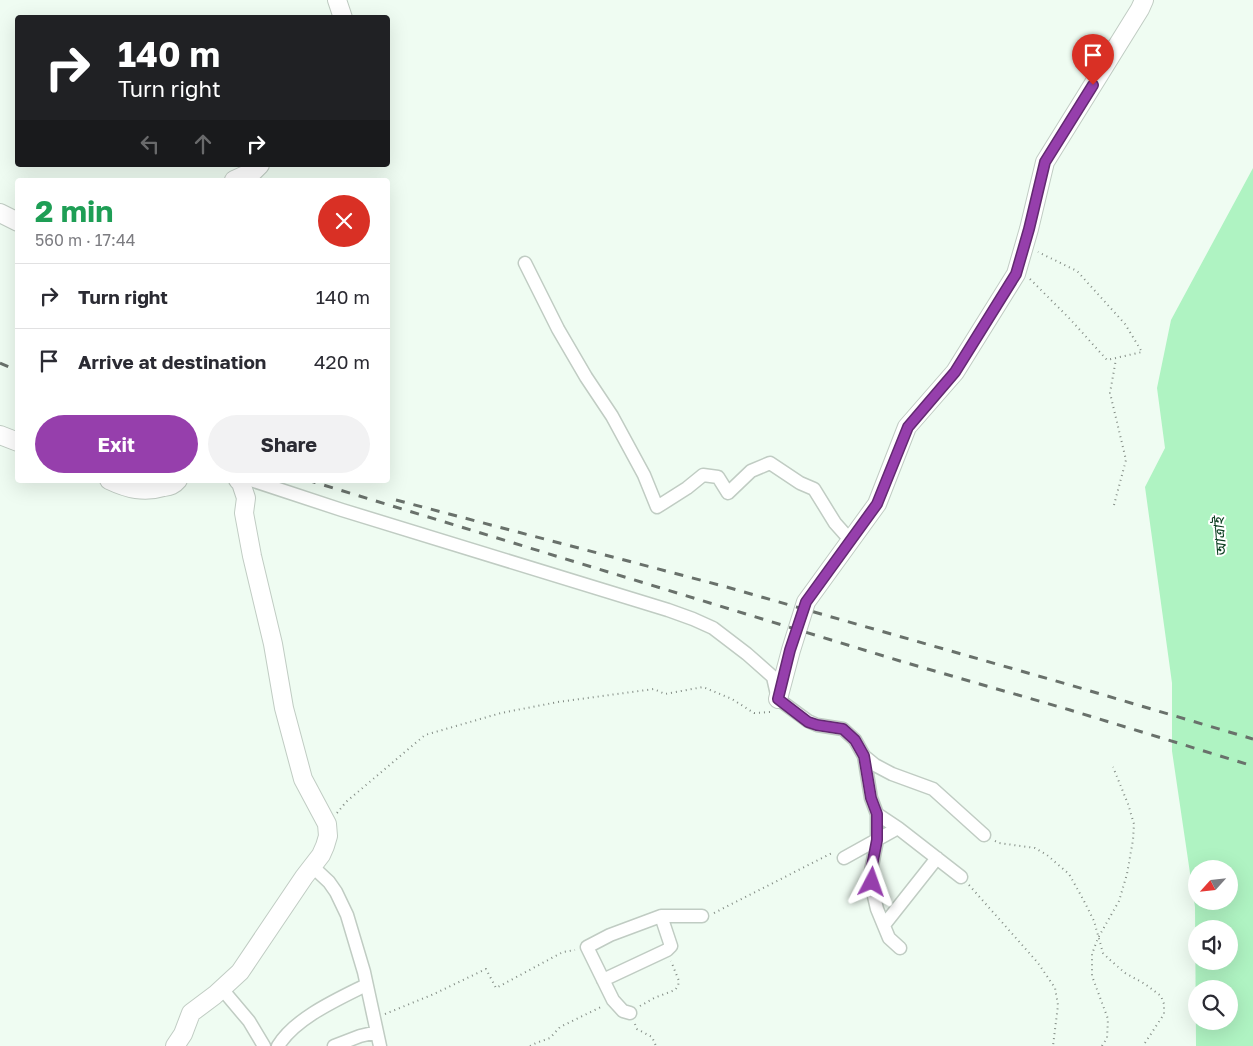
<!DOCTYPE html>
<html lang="en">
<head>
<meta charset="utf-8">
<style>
	body { margin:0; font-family:"Golos Text","Noto Sans Bengali",sans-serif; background:#f2f2f3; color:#2b2b33; height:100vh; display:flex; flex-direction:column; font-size:19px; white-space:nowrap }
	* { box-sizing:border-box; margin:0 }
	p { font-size:16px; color:#7c7c81 }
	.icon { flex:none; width:28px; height:28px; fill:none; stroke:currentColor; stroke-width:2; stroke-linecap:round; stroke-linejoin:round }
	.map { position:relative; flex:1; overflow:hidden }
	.drawer { position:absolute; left:15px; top:178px; width:375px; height:305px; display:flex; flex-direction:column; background:#fff; border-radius:5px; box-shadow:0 5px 20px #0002 }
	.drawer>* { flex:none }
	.hud { position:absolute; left:15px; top:15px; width:375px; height:152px; border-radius:5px; box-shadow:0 5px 20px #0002; background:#202124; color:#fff; overflow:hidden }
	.needle { width:32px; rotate:243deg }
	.tools { position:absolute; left:1188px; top:860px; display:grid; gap:10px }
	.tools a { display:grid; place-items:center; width:50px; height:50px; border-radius:50%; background:#fff; box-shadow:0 5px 20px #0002; font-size:25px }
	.pin { position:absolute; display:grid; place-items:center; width:42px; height:42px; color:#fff; margin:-51px -21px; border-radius:50% 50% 50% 0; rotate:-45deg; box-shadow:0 0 5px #0007 }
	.pin .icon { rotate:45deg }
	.me { position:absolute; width:55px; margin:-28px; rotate:4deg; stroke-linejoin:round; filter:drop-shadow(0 0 4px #0008) }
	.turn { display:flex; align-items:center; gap:18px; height:105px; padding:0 20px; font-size:22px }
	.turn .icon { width:65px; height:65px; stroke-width:2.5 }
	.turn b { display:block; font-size:35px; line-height:42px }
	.lanes { display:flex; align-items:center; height:48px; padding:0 20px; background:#0003; justify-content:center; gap:25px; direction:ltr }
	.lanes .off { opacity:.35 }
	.round { display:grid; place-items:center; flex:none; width:52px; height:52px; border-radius:26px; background:#f2f2f3 }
	.summary { display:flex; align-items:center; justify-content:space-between; height:85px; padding:0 20px }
	h1 { font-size:30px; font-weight:700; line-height:38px; color:#1e9e55 }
	.cta { display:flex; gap:10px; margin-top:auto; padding:10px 20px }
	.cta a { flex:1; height:58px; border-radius:30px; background:#963fac; color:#fff; font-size:20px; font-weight:700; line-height:58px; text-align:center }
	.cta a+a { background:#f2f2f3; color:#2b2b33 }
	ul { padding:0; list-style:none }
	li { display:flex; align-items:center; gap:15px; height:65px; padding:0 20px; border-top:1px solid #e1e1e2 }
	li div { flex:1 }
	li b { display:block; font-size:19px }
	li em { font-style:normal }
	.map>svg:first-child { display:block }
	.water { fill:#aff3c2; fill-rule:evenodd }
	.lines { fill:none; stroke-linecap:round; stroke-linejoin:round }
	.street-casing { stroke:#c0ccc3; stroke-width:15 }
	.secondary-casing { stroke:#c0ccc3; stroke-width:20 }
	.path { stroke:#838c85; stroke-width:2; stroke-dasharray:1 4; stroke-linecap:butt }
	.street { stroke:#fff; stroke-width:12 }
	.secondary { stroke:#fff; stroke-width:18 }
	.rail { stroke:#69716b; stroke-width:3; stroke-dasharray:9 9; stroke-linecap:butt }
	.route-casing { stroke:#622970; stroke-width:12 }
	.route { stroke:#963fac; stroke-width:9 }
	.labels { text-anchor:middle; stroke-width:4; stroke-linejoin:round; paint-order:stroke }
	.water-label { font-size:15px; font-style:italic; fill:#0d4022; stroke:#fff }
</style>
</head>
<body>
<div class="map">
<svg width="1253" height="1046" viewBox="0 0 1253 1046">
	<rect width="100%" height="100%" fill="#effcf2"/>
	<path class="water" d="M 1253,168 L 1253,1046 L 1196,1046 L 1195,907 L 1172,751 L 1172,683 L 1145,487 L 1165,448 L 1157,388 L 1171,320 ZM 1196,869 L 1229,869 L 1229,901 L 1196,901 ZM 1196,929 L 1229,929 L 1229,961 L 1196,961 ZM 1196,989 L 1229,989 L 1229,1021 L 1196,1021 Z"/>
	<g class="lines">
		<g class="street-casing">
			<path id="street" d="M 525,263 L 558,329 L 586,377 L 612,416 L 644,475 L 657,507 L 687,488 L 703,475 L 718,477 L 728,493 L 751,471 L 770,463 L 800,483 L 814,489 L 835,523 L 851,541
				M 251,480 L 342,510 L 668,610 L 693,619 L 713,628 L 747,654 L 773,677 L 778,699 L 808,721 L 817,725 L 843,729 L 855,740 L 864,756 L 871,798 L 877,814 L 898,828 L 961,877
				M 864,756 L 875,765 L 892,774 L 933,789 L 984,835
				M 877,814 L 877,840 L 871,871 L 873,892 L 877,909 L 889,938 L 900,948
				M 844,858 L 898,828
				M 313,867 L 329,882 L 336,892 L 347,915 L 364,972 L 380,1046
				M 884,925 L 937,858
				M 603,980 L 667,950 L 671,946 L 661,916
				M 222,989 L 249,1021 L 264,1046
				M 630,1013 L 623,1011 L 613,1000 L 587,947 L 610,935 L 661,916 L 702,916
				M 278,1046 C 295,1018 338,999 366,985
				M 334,1046 L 360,1036 L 377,1032"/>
		</g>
		<g class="secondary-casing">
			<path id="secondary" d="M 337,0 L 343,18
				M 234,180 L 254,171 L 260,165
				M 0,213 L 18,222
				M 0,435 L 18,442
				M 109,480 C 128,489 144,493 164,487 C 170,486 174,485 178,480
				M 778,699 L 791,650 L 806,602 L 877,504 L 907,427 L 955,372 L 1016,274 L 1029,229 L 1045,162 L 1140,9 L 1144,0
				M 175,1046 L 183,1034 L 191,1013 L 215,995 L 240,972 L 304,877 L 321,855 L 325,846 L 328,836 L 327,824 L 303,779 L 284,708 L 273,644 L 252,556 L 244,513 L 246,498 L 241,483 L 238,480"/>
		</g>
		<path class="path" d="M 1030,279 L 1070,319 L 1107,360 L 1142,352 L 1125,324 L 1077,271 L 1038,252
			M 1114,505 L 1126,460 L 1110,393 L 1116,359
			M 337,813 L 346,802 L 425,735 L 501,713 L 558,702 L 654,689 L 665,694 L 703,687 L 732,699 L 754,713 L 771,712
			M 995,841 L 999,843 L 1035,848 L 1047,855 L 1069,874 L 1083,899 L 1094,921 L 1103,953 L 1109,959 L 1125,973 L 1145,984 L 1161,996 L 1164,1004 L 1164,1014 L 1143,1046
			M 969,885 L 1038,963 L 1055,988 L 1058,1005 L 1053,1046
			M 714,913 L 834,852
			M 640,1006 L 654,998 L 675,990 L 678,986 L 679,981 L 671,961
			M 385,1014 L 434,994 L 486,969 L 496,988 L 563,952 L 575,950
			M 635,1024 L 637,1029 L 652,1037 L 656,1046
			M 530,1046 L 536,1043 L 550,1038 L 560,1027 L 603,1006
			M 1102,1046 L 1107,1038 L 1108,1019 L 1092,976 L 1092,954 L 1098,938 L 1119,901 L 1127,874 L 1133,840 L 1134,824 L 1128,804 L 1113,767"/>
		<use href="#street" class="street"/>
		<use href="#secondary" class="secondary"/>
		<path class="rail" d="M 0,363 L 18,371
			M 307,480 L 900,661 L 1070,710 L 1253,766
			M 396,500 L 723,586 L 1070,685 L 1253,739"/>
	</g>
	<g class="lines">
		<g class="route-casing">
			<path id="route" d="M 872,882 L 871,871 L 877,840 L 877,814 L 871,798 L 864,756 L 855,740 L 843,729 L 817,725 L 808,722 L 778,699 L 790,650 L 806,602 L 877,504 L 908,427 L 955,372 L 1016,274 L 1029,229 L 1045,162 L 1093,85"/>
		</g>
		<use href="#route" class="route"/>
	</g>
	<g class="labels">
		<g class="water-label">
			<text transform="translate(1220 537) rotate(-95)" y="5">আত্রাই</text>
		</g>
	</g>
</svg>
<div class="tools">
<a><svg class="needle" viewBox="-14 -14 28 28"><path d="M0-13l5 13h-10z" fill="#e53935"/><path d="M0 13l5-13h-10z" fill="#7c7c81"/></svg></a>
<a><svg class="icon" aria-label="sound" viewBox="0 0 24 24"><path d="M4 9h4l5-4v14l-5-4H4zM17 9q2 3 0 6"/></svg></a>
<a><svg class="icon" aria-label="search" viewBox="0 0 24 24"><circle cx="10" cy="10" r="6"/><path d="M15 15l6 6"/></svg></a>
</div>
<div class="pin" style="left:1093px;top:85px;background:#d93025"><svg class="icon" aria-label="arrive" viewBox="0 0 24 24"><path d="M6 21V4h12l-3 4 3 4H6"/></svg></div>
<svg class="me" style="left:872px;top:882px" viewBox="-20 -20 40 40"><path d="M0-17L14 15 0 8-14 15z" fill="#963fac" stroke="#fff" stroke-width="4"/></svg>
<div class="hud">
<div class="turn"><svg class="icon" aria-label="right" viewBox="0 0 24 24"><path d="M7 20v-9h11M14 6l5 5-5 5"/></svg><div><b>140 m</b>Turn right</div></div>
<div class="lanes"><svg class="icon off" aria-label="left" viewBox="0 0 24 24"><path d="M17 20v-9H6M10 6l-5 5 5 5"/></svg><svg class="icon off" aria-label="ahead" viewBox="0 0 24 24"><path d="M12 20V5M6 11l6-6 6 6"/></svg><svg class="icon" aria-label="right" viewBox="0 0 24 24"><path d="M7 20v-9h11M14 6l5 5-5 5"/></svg></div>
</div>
<section class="drawer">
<div class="summary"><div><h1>2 min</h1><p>560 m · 17:44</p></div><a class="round" style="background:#d93025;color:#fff"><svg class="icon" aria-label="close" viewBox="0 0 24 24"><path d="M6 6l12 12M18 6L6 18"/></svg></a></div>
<ul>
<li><svg class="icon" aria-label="right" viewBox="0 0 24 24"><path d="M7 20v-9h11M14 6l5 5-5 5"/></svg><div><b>Turn right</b></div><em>140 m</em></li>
<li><svg class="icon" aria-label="arrive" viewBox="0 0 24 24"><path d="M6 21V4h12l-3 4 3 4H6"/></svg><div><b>Arrive at destination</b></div><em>420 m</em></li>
</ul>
<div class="cta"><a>Exit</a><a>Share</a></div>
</section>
</div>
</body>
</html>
